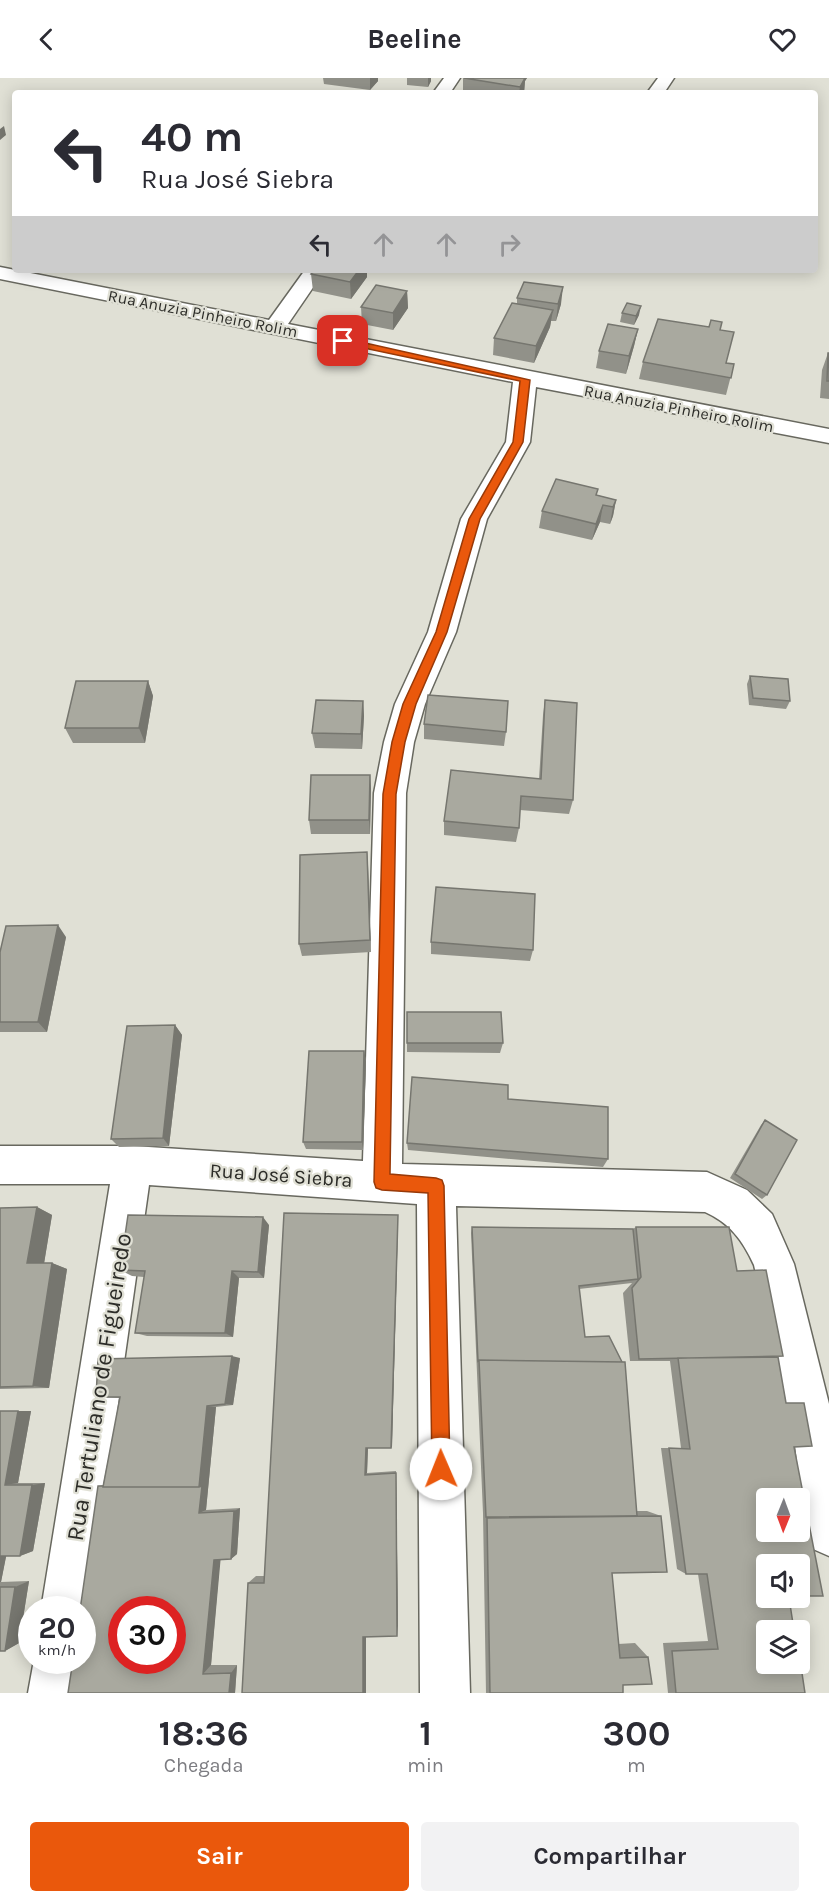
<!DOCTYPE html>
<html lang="pt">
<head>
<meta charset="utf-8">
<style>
	body { margin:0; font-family:Karla,sans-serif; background:#f2f2f3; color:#2b2b33; height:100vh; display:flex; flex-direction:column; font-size:22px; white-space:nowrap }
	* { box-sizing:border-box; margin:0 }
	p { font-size:20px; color:#7c7c81 }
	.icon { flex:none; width:33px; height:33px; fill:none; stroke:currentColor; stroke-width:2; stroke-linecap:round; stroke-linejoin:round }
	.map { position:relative; height:1615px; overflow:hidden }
	.drawer { display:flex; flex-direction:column; background:#fff; flex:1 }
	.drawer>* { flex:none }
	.guide { position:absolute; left:12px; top:12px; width:806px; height:183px; border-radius:6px; box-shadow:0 3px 15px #0003; background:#fff; color:#2b2b33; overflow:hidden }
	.needle { width:39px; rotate:181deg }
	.buttons { position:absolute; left:756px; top:1410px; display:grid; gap:12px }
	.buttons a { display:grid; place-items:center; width:54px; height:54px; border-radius:6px; background:#fff; box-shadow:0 3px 15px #0003; font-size:30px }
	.speed { position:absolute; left:18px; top:1518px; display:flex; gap:12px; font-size:30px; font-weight:700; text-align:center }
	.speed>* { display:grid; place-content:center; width:78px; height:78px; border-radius:50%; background:#fff; box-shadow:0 3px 15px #0003; line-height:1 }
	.speed small { font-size:15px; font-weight:400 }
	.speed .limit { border:9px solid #d22; background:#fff; color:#111 }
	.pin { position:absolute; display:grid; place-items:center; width:51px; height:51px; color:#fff; margin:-26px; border-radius:12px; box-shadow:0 3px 9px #0006 }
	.me { position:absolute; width:66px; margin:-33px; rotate:359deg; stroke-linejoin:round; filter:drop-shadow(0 0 4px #0008) }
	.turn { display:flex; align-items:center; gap:21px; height:126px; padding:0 30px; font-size:27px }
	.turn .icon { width:78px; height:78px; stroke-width:2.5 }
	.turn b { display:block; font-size:42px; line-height:51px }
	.lanes { display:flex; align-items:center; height:57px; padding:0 30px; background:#0003; justify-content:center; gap:30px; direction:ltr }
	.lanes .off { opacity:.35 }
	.eta { display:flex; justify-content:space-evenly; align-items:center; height:102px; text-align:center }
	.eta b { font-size:36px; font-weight:700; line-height:42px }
	.action { display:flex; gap:12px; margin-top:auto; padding:12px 30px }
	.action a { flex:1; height:69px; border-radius:6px; background:#ea580c; color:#fff; font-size:24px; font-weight:700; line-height:69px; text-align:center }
	.action a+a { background:#f2f2f3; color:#2b2b33 }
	header { display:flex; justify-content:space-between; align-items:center; height:78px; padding:0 30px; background:#fff; font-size:27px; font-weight:700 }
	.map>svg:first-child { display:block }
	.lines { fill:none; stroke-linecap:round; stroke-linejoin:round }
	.minor-casing { stroke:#68685f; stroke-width:3 }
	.minor { fill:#fff; fill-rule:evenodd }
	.wall { fill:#919189 }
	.shaded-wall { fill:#76766f }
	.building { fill:#a9a99f; stroke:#76766f; stroke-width:1.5; fill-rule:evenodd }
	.route { fill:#ea580c; stroke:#983908; stroke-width:1.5 }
	.labels { text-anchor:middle; stroke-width:4.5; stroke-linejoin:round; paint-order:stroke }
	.far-street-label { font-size:16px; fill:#2c2c28; stroke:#e0e0d5 }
	.street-label { font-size:20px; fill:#2c2c28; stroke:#e0e0d5 }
	.near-street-label { font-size:24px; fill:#2c2c28; stroke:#e0e0d5 }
</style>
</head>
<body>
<header><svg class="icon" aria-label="back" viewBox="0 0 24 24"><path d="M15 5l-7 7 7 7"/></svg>Beeline<svg class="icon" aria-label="heart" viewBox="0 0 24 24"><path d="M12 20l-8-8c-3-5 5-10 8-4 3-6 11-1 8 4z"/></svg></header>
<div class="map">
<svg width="829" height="1615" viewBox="0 0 829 1615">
	<rect width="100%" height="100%" fill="#e0e0d5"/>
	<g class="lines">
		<g class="minor-casing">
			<path id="minor" d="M 444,0 L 460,0 L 450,15 L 433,15 Z
				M 658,0 L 674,0 L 664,15 L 647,15 Z
				M 0,189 L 269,242 L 305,192 L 325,192 L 288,246 L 829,351 L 829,365 L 536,309 L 530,364 L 487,441 L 456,554 L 425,626 L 414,664 L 406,715 L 402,1086 L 707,1094 L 747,1112 L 772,1136 L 794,1186 L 829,1326 L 829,1478 L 813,1471 L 806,1455 L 795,1367 L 754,1187 C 743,1163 730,1145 705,1134 L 456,1128 L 470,1615 L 420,1615 L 417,1126 L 149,1107 L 89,1532 L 82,1547 L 82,1532 L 41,1532 L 110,1106 L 0,1106 L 0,1068 L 133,1068 L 363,1083 L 374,715 L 384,664 L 395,626 L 428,554 L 461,441 L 506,364 L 513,304 L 0,201 Z
				M 34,1582 L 82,1582 L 78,1615 L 28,1615 Z"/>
		</g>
		<use href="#minor" class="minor"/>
	</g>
	<path class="wall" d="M 323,0 L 378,0 L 378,3 L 370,12 L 324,6 Z
		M 407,0 L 431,0 L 431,3 L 428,9 L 407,7 Z
		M 463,0 L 527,0 L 525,3 L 524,15 L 463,15 Z
		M 314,192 L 367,192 L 367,199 L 351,221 L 313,213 L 311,196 Z
		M 407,213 L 408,230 L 393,252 L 362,246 L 361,229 Z
		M 517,220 L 561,226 L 556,243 L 551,243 L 550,249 L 534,285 L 493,277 L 494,260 L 517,225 Z
		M 622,235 L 639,237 L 634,247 L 620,244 Z
		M 638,251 L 634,268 L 626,296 L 596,290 L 599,273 Z
		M 720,252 L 726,285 L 734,286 L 726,317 L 639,301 L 643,284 Z
		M 828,275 L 829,275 L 829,321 L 820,320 L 822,292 Z
		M 597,417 L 616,422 L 613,438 L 610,446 L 600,444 L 592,462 L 539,450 L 542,433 Z
		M 750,598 L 790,623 L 786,631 L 749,627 L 747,606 Z
		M 148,603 L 153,618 L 145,665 L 73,665 L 65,650 Z
		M 545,622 L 573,722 L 569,736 L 520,732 L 519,750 L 516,764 L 444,757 L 444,743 L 539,701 L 543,637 Z
		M 363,623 L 364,638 L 362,671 L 315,670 L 312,655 Z
		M 424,646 L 506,654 L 504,668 L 424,661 Z
		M 370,697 L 371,711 L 370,756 L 311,756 L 309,742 Z
		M 367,774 L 371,874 L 302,878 L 299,866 Z
		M 66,859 L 47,954 L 0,954 L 0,874 Z
		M 431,864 L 533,872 L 530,883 L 431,876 Z
		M 175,947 L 182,957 L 169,1068 L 119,1069 L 111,1061 Z
		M 407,965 L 503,965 L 500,975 L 407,974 Z
		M 364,973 L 366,983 L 363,1072 L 306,1071 L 303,1064 Z
		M 508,1021 L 608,1081 L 603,1089 L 408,1072 L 407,1065 Z
		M 765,1042 L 767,1117 L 762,1121 L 730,1100 L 761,1047 Z
		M 37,1129 L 52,1137 L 44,1185 L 52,1185 L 67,1191 L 49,1310 L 0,1311 L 0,1130 Z
		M 398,1137 L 398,1145 L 392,1369 L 368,1370 L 367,1395 L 396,1393 L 398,1548 L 366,1559 L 366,1615 L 242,1615 L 248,1505 L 256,1498 L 265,1498 Z
		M 269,1147 L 264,1200 L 239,1200 L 233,1259 L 147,1258 L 135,1255 L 144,1199 L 132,1198 L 120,1192 Z
		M 472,1149 L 633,1151 L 636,1149 L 737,1193 L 783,1278 L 778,1279 L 794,1369 L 766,1486 L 805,1615 L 668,1615 L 663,1565 L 708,1563 L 698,1496 L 686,1496 L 677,1491 L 661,1370 L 681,1370 L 670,1283 L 630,1283 L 623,1215 L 632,1205 L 579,1211 L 585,1259 L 637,1433 L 647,1433 L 661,1438 L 612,1495 L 618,1566 L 635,1565 L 648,1579 L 623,1607 L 623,1615 L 486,1615 L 483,1435 L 471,1155 Z
		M 240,1280 L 233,1327 L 216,1329 L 206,1432 L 240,1430 L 237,1476 L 231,1481 L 220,1481 L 211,1587 L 237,1587 L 235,1615 L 68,1615 L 98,1408 L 103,1407 L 120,1320 L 96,1319 Z
		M 0,1333 L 31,1333 L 18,1405 L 45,1405 L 33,1473 L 20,1478 L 6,1478 L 1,1504 L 29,1503 L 19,1565 L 5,1573 L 0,1573 Z"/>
	<path class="shaded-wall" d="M 370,0 L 378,0 L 378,3 L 370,12 Z
		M 428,0 L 431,0 L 431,3 L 428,9 Z
		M 522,0 L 527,0 L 525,3 L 524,15 L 519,15 L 520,9 Z
		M 4,48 L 6,57 L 0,62 L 0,51 Z
		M 359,192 L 367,192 L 367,199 L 351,221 L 350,204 Z
		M 563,209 L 561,226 L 556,243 L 558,226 Z
		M 407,213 L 408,230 L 393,252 L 393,235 Z
		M 641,228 L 639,237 L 634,247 L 636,238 Z
		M 553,232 L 550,249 L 534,285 L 536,268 Z
		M 638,251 L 634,268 L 626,296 L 629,278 Z
		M 616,422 L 613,438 L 610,446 L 613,429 Z
		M 603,427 L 600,444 L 592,462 L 596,446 Z
		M 148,603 L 153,618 L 145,665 L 139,650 Z
		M 363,623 L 364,638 L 362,671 L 361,656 Z
		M 370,697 L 371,711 L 370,756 L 369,742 Z
		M 367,774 L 368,787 L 371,874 L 370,862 Z
		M 58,847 L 66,859 L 47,954 L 38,944 Z
		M 175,947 L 182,957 L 169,1068 L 163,1060 Z
		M 364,973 L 366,983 L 363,1072 L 362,1064 Z
		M 37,1129 L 52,1137 L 43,1192 L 27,1185 Z
		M 398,1137 L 398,1145 L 392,1369 L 391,1370 Z
		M 263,1139 L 269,1147 L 264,1200 L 258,1194 Z
		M 52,1185 L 67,1191 L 49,1310 L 33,1308 Z
		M 232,1193 L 239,1200 L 233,1259 L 225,1255 Z
		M 232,1278 L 240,1280 L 233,1327 L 225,1326 Z
		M 207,1328 L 216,1329 L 206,1432 L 199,1435 L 199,1409 Z
		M 18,1333 L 31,1333 L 18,1405 L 5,1407 Z
		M 368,1369 L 367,1395 L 365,1397 L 366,1370 Z
		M 396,1393 L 398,1548 L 397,1558 L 396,1395 Z
		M 45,1405 L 33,1473 L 20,1478 L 32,1407 Z
		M 240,1430 L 237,1476 L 231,1481 L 234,1433 Z
		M 7,1474 L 1,1504 L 0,1504 L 0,1476 Z
		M 221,1477 L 211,1587 L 203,1596 L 214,1482 Z
		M 29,1503 L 19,1565 L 5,1573 L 15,1509 Z
		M 366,1549 L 366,1615 L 363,1615 L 363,1559 Z
		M 237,1587 L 235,1615 L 229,1615 L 231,1595 Z"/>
	<path class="building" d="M 464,0 L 525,0 L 520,9 Z
		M 314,192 L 359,192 L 350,204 L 311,196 Z
		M 524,204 L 563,209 L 558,226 L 517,220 Z
		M 376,207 L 407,213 L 393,235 L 361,229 Z
		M 512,225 L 553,232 L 536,268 L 494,260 Z
		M 627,225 L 641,228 L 636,238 L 622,235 Z
		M 658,241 L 709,249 L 711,242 L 722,244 L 720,252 L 734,254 L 726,285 L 734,286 L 731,300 L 643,284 Z
		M 608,246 L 638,251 L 629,278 L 599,273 Z
		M 828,275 L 829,275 L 829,303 L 827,303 Z
		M 556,401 L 598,411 L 596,417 L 616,422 L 613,429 L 603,427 L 596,446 L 542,433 Z
		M 750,598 L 788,601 L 790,623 L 753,620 Z
		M 76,603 L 148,603 L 139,650 L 65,650 Z
		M 428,617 L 508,623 L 506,654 L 424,646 Z
		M 316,622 L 363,623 L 361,656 L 312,655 Z
		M 545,622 L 577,625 L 573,722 L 521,718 L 519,750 L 444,743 L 451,692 L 541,701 Z
		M 311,697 L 370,697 L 369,742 L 309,742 Z
		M 367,774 L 370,862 L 299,866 L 300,777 Z
		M 436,809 L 535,816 L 533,872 L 431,864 Z
		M 58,847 L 38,944 L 0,944 L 0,874 L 6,848 Z
		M 407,934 L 501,934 L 503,965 L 407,965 Z
		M 175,947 L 163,1060 L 111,1061 L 127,948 Z
		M 309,973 L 364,973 L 362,1064 L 303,1064 Z
		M 412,999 L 508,1007 L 508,1021 L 608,1029 L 608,1081 L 407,1065 Z
		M 765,1042 L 797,1062 L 767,1117 L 735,1096 Z
		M 37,1129 L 27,1185 L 52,1185 L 33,1308 L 0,1309 L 0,1130 Z
		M 284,1135 L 398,1137 L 391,1370 L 366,1370 L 365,1397 L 396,1395 L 397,1558 L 363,1559 L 363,1615 L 242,1615 L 248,1505 L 264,1505 Z
		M 128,1137 L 263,1139 L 258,1194 L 232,1193 L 225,1255 L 135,1255 L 145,1193 L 120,1192 Z
		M 472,1149 L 633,1151 L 638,1201 L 579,1208 L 585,1259 L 609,1258 L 622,1284 L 479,1282 L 478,1283 Z
		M 636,1149 L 729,1149 L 737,1193 L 766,1192 L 783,1278 L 639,1281 L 632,1210 L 641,1199 Z
		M 232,1278 L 225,1326 L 207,1328 L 199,1409 L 103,1409 L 120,1319 L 96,1319 L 98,1281 Z
		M 778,1279 L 786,1325 L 804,1325 L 812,1368 L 794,1369 L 823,1518 L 800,1518 L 800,1486 L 766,1486 L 766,1520 L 789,1520 L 794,1552 L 766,1552 L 766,1586 L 800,1586 L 800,1582 L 805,1615 L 676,1615 L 672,1573 L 718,1571 L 707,1496 L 686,1496 L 669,1370 L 690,1371 L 678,1280 ZM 766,1420 L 800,1420 L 800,1454 L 766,1454 Z
		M 479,1282 L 625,1284 L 637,1438 L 486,1439 Z
		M 0,1333 L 18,1333 L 5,1407 L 32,1407 L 20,1478 L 0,1478 Z
		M 98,1408 L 103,1408 L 103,1409 L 199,1409 L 202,1408 L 199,1435 L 234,1433 L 231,1481 L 214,1482 L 203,1596 L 231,1595 L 229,1615 L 68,1615 L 73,1582 L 82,1582 L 82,1532 L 80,1532 ZM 122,1532 L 172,1532 L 172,1582 L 122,1582 Z
		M 661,1438 L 667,1494 L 612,1495 L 620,1580 L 648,1579 L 652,1606 L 623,1607 L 623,1615 L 490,1615 L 487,1440 Z
		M 0,1509 L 15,1509 L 5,1573 L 0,1573 Z"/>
	<path class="route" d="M 343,260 L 530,302 L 523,364 L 480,441 L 447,554 L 416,626 L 405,664 L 396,716 L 390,1096 L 436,1100 L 442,1102 L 444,1108 L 450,1391 L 448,1398 L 441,1400 L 434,1398 L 432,1391 L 428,1115 L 382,1112 L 376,1110 L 374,1104 L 383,716 L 392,664 L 403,626 L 436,554 L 469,441 L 513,364 L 520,303 L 340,265 L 340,261 Z"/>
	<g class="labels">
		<g class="far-street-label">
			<text transform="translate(203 235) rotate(11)" y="6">Rua Anuzia Pinheiro Rolim</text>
			<text transform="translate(679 330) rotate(11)" y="6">Rua Anuzia Pinheiro Rolim</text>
		</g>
		<g class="street-label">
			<text transform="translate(281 1097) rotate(4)" y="7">Rua José Siebra</text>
		</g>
		<g class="near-street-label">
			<text transform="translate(99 1309) rotate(-81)" y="8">Rua Tertuliano de Figueiredo</text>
		</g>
	</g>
</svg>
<div class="buttons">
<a><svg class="needle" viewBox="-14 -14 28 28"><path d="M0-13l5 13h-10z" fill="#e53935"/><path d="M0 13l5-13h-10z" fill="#7c7c81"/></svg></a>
<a><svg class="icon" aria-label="sound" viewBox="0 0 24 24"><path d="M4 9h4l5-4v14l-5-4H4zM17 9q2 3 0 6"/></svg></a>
<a><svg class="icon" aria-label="layers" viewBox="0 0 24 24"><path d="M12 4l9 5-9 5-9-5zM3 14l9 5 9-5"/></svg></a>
</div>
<div class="speed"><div>20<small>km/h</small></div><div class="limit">30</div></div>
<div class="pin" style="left:343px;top:263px;background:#d93025"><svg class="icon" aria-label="arrive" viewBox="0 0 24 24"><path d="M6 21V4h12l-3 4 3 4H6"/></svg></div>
<svg class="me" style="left:441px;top:1391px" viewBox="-20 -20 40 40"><circle r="19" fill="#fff"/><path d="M0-13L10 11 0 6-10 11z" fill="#ea580c"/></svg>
<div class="guide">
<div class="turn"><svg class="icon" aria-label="left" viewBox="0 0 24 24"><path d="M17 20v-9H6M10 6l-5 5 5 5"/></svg><div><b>40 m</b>Rua José Siebra</div></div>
<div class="lanes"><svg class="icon" aria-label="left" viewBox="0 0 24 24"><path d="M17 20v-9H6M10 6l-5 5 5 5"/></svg><svg class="icon off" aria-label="ahead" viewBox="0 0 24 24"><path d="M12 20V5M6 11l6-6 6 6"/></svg><svg class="icon off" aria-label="ahead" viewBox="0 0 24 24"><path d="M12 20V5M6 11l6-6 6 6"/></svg><svg class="icon off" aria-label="right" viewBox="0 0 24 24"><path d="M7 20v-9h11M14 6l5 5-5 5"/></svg></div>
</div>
</div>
<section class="drawer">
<div class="eta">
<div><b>18:36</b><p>Chegada</p></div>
<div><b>1</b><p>min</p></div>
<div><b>300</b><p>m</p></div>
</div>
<div class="action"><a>Sair</a><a>Compartilhar</a></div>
</section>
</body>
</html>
